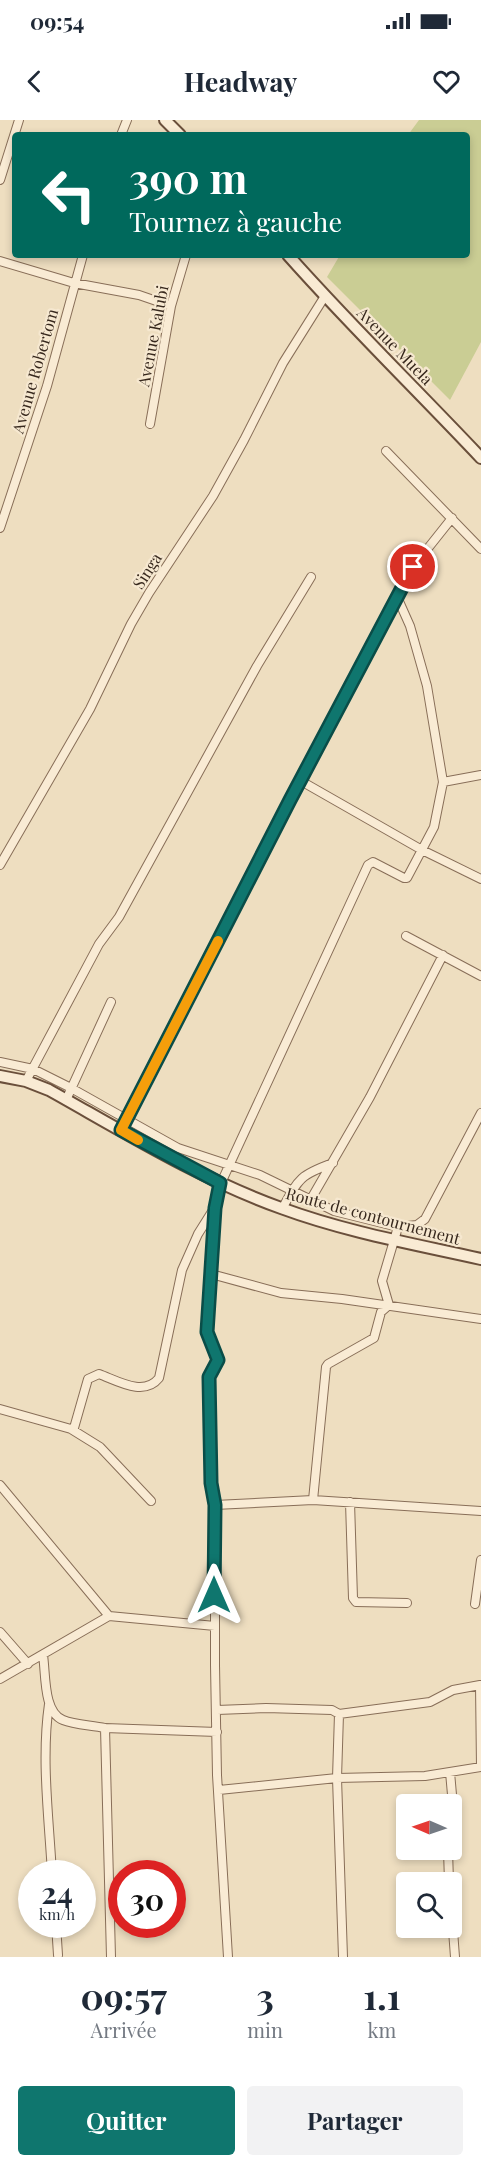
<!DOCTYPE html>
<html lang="fr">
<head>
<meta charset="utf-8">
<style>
	body { margin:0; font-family:"Playfair Display",serif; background:#f2f2f3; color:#1f2937; height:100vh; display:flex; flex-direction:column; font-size:22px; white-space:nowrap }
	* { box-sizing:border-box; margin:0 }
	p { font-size:20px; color:#747a83 }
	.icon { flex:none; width:33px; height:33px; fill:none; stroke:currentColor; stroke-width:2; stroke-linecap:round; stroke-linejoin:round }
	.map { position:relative; height:1837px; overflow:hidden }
	.drawer { display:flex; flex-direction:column; background:#fff; flex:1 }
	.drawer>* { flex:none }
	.top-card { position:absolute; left:12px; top:12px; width:458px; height:126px; border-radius:6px; box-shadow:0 3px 9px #0003; background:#00695c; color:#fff; overflow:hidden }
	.needle { width:39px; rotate:272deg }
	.tools { position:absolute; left:396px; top:1674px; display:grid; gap:12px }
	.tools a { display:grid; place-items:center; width:66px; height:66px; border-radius:6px; background:#fff; box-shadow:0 3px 9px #0003; font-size:30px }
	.speed { position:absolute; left:18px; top:1740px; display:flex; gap:12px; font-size:30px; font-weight:700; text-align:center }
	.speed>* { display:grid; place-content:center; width:78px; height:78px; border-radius:50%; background:#fff; box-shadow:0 3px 9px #0003; line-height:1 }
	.speed small { font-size:15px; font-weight:400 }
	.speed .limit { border:9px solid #d22; background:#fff; color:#111 }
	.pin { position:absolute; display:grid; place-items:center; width:51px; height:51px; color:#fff; margin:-26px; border:3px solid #fff; border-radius:50%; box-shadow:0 2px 6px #0007 }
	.me { position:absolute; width:66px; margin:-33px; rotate:0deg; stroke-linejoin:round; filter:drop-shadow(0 0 4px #0008) }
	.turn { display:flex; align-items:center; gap:21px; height:126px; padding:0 18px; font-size:27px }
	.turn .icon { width:78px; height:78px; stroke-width:2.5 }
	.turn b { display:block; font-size:42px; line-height:51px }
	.eta { display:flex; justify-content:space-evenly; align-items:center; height:102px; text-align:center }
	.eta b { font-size:36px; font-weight:700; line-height:42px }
	.action { display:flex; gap:12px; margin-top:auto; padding:12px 18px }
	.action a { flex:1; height:69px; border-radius:6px; background:#0f766e; color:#fff; font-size:24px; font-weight:700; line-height:69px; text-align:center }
	.action a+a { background:#f2f2f3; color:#1f2937 }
	.status { display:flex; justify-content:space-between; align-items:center; height:42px; padding:0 30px; background:#fff; direction:ltr }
	.status svg { height:16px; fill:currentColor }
	header { display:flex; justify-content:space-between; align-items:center; height:78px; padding:0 18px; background:#fff; font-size:27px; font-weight:700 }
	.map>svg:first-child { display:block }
	.green { fill:#cacd94 }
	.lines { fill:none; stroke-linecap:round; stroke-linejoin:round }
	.street-casing { stroke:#886e58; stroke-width:10 }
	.secondary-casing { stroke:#6a4f3b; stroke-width:14 }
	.street { stroke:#f9ebd4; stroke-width:8 }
	.secondary { stroke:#f9ebd4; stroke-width:10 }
	.route-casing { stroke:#0a4d48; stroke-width:15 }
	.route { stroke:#0f766e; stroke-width:10 }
	.slow { stroke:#f59e0b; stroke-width:10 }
	.labels { text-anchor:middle; stroke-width:4.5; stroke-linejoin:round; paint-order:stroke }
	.street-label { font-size:16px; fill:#37281d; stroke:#f6e8d0 }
</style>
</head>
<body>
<div class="status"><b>09:54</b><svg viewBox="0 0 49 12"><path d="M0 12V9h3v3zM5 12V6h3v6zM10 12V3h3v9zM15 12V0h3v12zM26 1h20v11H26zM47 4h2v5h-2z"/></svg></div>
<header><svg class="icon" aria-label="back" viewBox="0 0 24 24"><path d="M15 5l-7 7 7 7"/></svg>Headway<svg class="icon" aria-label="heart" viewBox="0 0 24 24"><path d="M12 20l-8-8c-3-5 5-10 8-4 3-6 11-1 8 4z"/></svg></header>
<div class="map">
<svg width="481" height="1837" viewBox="0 0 481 1837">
	<rect width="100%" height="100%" fill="#eedec0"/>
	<path class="green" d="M 419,0 L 481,0 L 481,222 L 450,280 L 327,157 L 340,135 L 466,135 L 466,15 L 408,15 Z"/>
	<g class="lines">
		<g class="street-casing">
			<path id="street" d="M 121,15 L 127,0
				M 0,60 L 19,0
				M 0,141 L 74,163 L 139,175 L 171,186
				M 150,304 L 171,186 L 186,135
				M 386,331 L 481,429
				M 0,408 L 47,266 L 83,135
				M 301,661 L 422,730 L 481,759
				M 443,662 L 481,655
				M 0,745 L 90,589 L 131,504 L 149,473 L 213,376 L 244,320 L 283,243 L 325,176
				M 406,816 L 481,856
				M 0,942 L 33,949 L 71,968 L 178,1028 L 260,1055 L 334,1091 L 398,1107
				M 26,961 L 99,824 L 119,797 L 257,546 L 311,457
				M 66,980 L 111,882
				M 121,1010 L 290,680 L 413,447 L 452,398
				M 311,1079 L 370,977 L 443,835
				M 215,1089 L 207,1212 L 218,1240 L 209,1257 L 211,1363 L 215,1385 L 215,1545 L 217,1655 L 228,1837
				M 282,1089 C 299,1058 300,1055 333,1043
				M 211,1154 L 281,1173 L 342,1179 L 481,1199
				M 0,1289 L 71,1309 L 74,1308 L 88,1259 L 99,1254 C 118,1261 144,1277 159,1258 L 182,1150 L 198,1114 L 215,1087 L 221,1063 L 368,745 L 373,742 L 404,758 L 407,758 L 434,707 L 443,662 L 427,566 L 410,506 L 398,479
				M 71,1309 L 100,1327 L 151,1381
				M 0,1365 L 109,1496
				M 313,1380 L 481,1391
				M 350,1382 L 353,1478 L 356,1482 L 407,1483
				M 215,1385 L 313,1380 L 326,1247 L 328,1244 L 374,1218 L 381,1192 L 389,1185 L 382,1161 L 398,1107 L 417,1105 L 425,1099 L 481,993
				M 475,1484 L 481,1440
				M 109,1496 L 215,1506
				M 0,1512 L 28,1544
				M 43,1535 C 46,1554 43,1592 63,1600 C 75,1605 92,1605 105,1608 L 111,1837
				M 0,1559 L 109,1496
				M 49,1584 C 41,1639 49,1698 52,1754
				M 217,1590 L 266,1588 L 332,1590 L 339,1594 L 337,1658 L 343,1837
				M 339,1594 L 430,1582 L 453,1570 L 480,1565 L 481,1647
				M 105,1608 L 217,1612
				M 450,1652 L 453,1686 L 452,1704
				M 219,1670 L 337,1658 L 425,1656 L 481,1647
				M 448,1730 L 449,1762
				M 452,1797 L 455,1837
				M 56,1804 L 58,1835"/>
		</g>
		<g class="secondary-casing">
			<path id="secondary" d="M 165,0 L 180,15
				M 288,135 C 350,205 417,270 481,338
				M 0,956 L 26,961 L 49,970 C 124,1012 200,1059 281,1088 C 346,1112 414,1124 481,1139"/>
		</g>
		<use href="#street" class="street"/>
		<use href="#secondary" class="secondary"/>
	</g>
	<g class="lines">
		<g class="route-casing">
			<path id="route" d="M 214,1475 L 215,1385 L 211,1363 L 209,1257 L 218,1240 L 207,1212 L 215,1088 L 220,1063 L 121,1010 L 290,680 L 413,447"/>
		</g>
		<use href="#route" class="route"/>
		<path class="slow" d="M 138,1020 L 121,1010 L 218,821"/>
	</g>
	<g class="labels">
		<g class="street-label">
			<text transform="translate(153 216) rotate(-79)" y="6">Avenue Kalubi</text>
			<text transform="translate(395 226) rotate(46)" y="6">Avenue Muela</text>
			<text transform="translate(35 251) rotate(-74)" y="6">Avenue Robertom</text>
			<text transform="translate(147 451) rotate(-57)" y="6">Singa</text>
			<text transform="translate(373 1096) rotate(15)" y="6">Route de contournement</text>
		</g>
	</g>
</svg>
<div class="tools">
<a><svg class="needle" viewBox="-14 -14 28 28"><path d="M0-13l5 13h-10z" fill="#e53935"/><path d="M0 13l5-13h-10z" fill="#747a83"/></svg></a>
<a><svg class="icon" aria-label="search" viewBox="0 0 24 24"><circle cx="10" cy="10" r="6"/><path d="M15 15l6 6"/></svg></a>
</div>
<div class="speed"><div>24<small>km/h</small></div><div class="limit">30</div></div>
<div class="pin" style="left:413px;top:447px;background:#d93025"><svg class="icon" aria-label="arrive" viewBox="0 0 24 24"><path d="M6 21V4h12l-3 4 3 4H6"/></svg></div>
<svg class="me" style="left:214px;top:1475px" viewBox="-20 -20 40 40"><path d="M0-17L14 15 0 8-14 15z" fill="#0f766e" stroke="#fff" stroke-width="4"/></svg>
<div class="top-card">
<div class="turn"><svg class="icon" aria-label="left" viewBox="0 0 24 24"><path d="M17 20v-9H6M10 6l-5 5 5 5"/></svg><div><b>390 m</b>Tournez à gauche</div></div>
</div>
</div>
<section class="drawer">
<div class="eta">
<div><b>09:57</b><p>Arrivée</p></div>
<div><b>3</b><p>min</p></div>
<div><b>1.1</b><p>km</p></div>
</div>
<div class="action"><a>Quitter</a><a>Partager</a></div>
</section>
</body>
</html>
